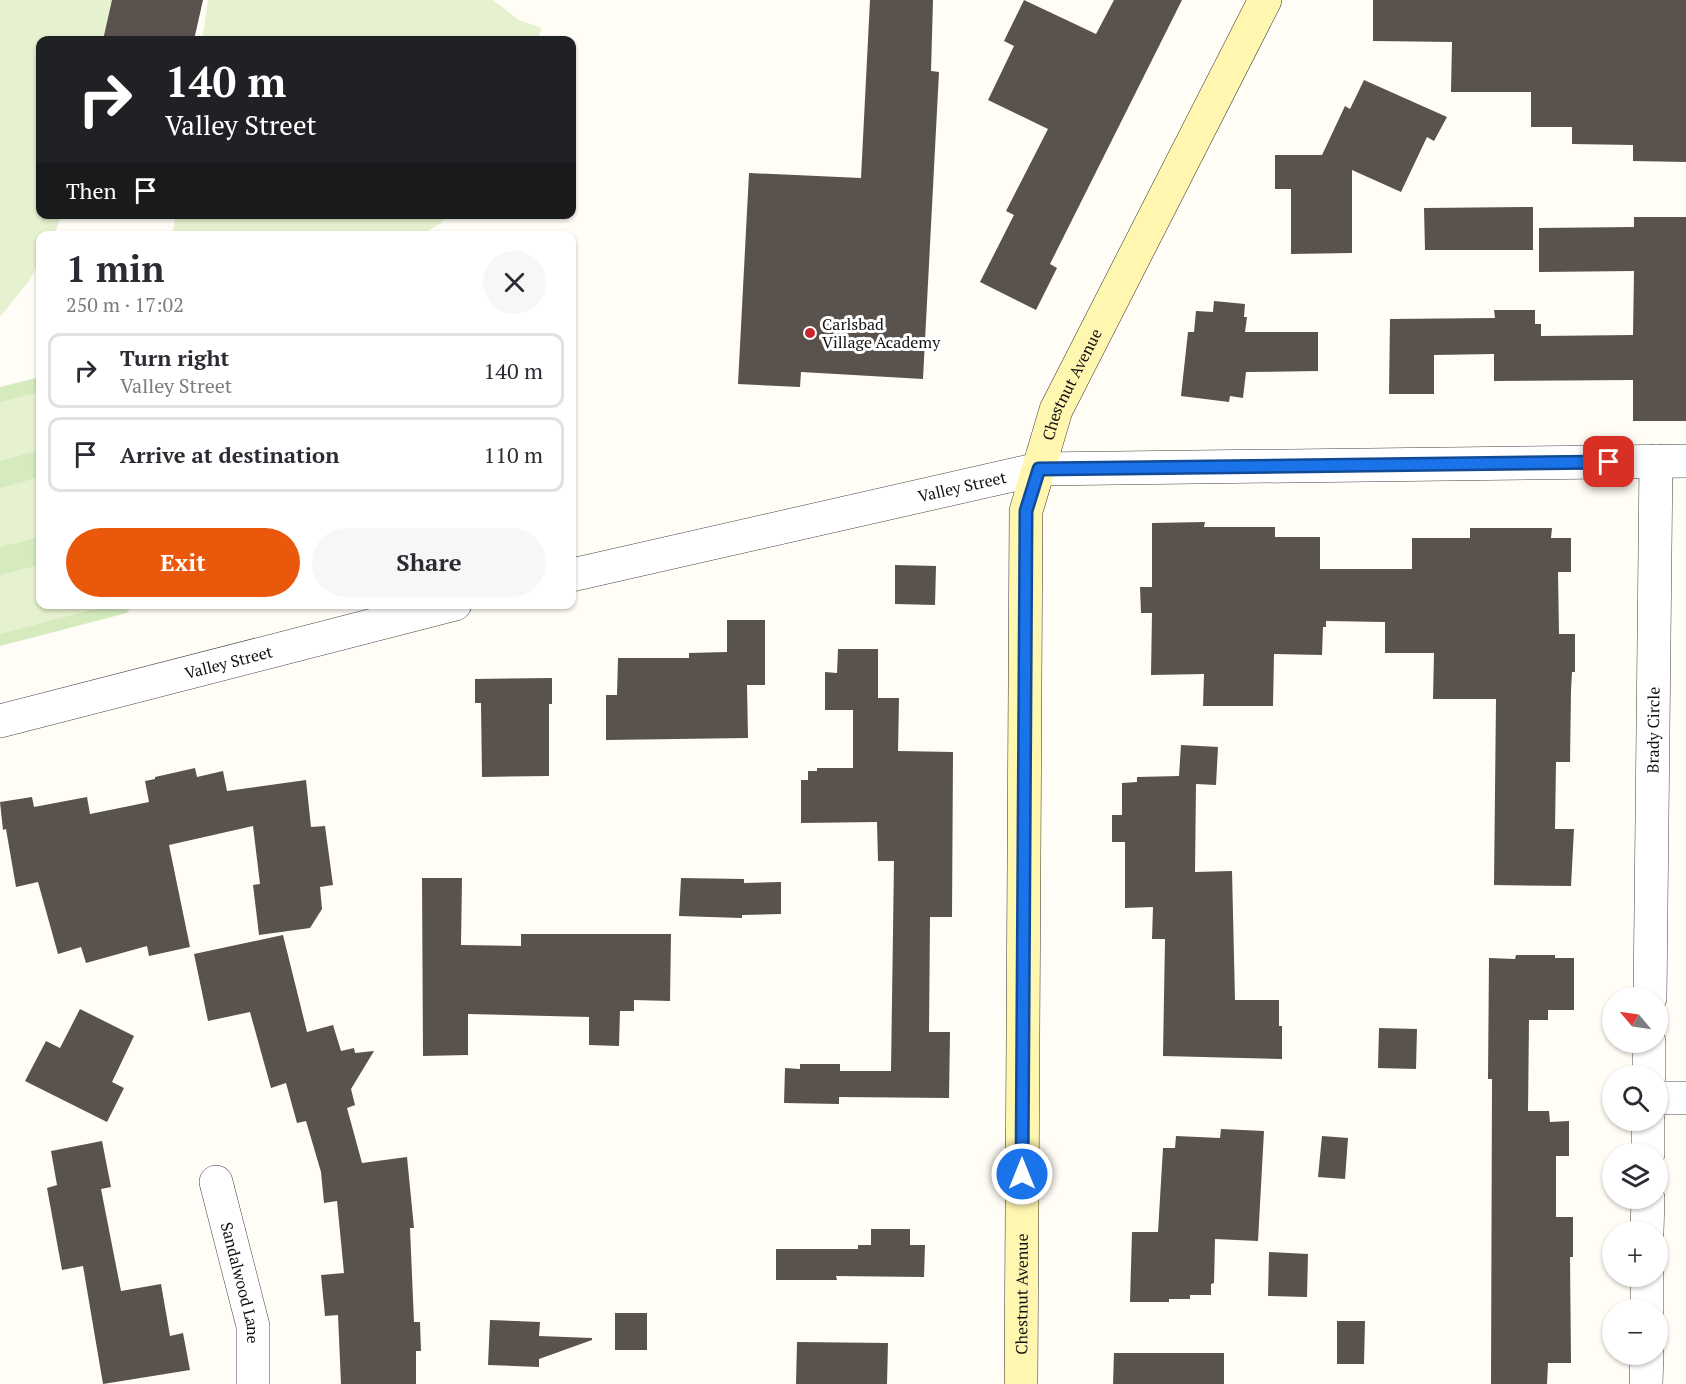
<!DOCTYPE html>
<html lang="en">
<head>
<meta charset="utf-8">
<style>
	body { margin:0; font-family:"PT Serif",serif; background:#f7f7f7; color:#2b2b33; height:100vh; display:flex; flex-direction:column; font-size:22px; white-space:nowrap }
	* { box-sizing:border-box; margin:0 }
	p { font-size:20px; color:#7c7c81 }
	.icon { flex:none; width:33px; height:33px; fill:none; stroke:currentColor; stroke-width:2; stroke-linecap:round; stroke-linejoin:round }
	.map { position:relative; flex:1; overflow:hidden }
	.sheet { position:absolute; left:36px; top:231px; width:540px; height:378px; display:flex; flex-direction:column; background:#fff; border-radius:12px; box-shadow:0 2px 4px #0004 }
	.sheet>* { flex:none }
	.hud { position:absolute; left:36px; top:36px; width:540px; height:183px; border-radius:12px; box-shadow:0 2px 4px #0004; background:#202124; color:#fff; overflow:hidden }
	.needle { width:39px; rotate:299deg }
	.controls { position:absolute; left:1602px; top:987px; display:grid; gap:12px }
	.controls a { display:grid; place-items:center; width:66px; height:66px; border-radius:50%; background:#fff; box-shadow:0 2px 4px #0004; font-size:30px }
	.pin { position:absolute; display:grid; place-items:center; width:51px; height:51px; color:#fff; margin:-26px; border-radius:12px; box-shadow:0 3px 9px #0006 }
	.me { position:absolute; width:66px; margin:-33px; rotate:0deg; stroke-linejoin:round; filter:drop-shadow(0 0 4px #0008) }
	.turn { display:flex; align-items:center; gap:21px; height:126px; padding:0 30px; font-size:27px }
	.turn .icon { width:78px; height:78px; stroke-width:2.5 }
	.turn b { display:block; font-size:42px; line-height:51px }
	.then { display:flex; align-items:center; height:57px; padding:0 30px; background:#0003; gap:12px; font-size:22px }
	.round { display:grid; place-items:center; flex:none; width:63px; height:63px; border-radius:32px; background:#f7f7f7 }
	.overview { display:flex; align-items:center; justify-content:space-between; height:102px; padding:0 30px }
	h1 { font-size:36px; font-weight:700; line-height:45px }
	.primary-button { display:flex; gap:12px; margin-top:auto; padding:12px 30px }
	.primary-button a { flex:1; height:69px; border-radius:36px; background:#ea580c; color:#fff; font-size:24px; font-weight:700; line-height:69px; text-align:center }
	.primary-button a+a { background:#f7f7f7; color:#2b2b33 }
	ul { padding:0; list-style:none }
	li { display:flex; align-items:center; gap:18px; height:75px; margin:0 12px 9px; padding:0 18px; border:3px solid #e1e1e2; border-radius:12px }
	li div { flex:1 }
	li b { display:block; font-size:22px }
	li em { font-style:normal }
	.map>svg:first-child { display:block }
	.green { fill:#d5ebbd }
	.pitch { fill:#e6f2cf }
	.building { fill:#5a524d }
	.lines { fill:none; stroke-linecap:round; stroke-linejoin:round }
	.minor-casing { stroke:#444; stroke-width:34 }
	.tertiary-casing { stroke:#444; stroke-width:34 }
	.secondary-casing { stroke:#333; stroke-width:34 }
	.minor { stroke:#fff; stroke-width:33 }
	.tertiary { stroke:#fff; stroke-width:33 }
	.secondary { stroke:#fff6b0; stroke-width:33 }
	.route-casing { stroke:#114b97; stroke-width:15 }
	.route { stroke:#1a73e8; stroke-width:10 }
	.poi-dot { fill:#c4262e; stroke:#fff; stroke-width:2 }
	.labels { text-anchor:middle; stroke-width:6; stroke-linejoin:round; paint-order:stroke }
	.poi-label { font-size:16px; fill:#111; stroke:#fff; text-anchor:start }
	.street-label { font-size:16px; fill:#111; stroke:#fff }
</style>
</head>
<body>
<div class="map">
<svg width="1686" height="1384" viewBox="0 0 1686 1384">
	<rect width="100%" height="100%" fill="#fffdf5"/>
	<path class="green" d="M 40,377 L 40,604 L 132,605 L 127,613 L 0,646 L 0,387 Z"/>
	<path class="pitch" d="M 0,0 L 113,0 L 104,40 L 40,40 L 40,214 L 62,215 L 54,235 L 40,236 L 40,260 L 29,281 L 0,317 Z
		M 208,0 L 493,0 L 519,20 L 542,28 L 537,40 L 202,40 Z
		M 176,215 L 176,214 L 448,215 L 441,223 L 421,235 L 172,235 Z
		M 40,392 L 40,450 L 0,461 L 0,402 Z
		M 40,477 L 40,537 L 0,547 L 0,488 Z
		M 40,565 L 40,604 L 103,604 L 103,607 L 0,634 L 0,575 Z"/>
	<path class="building" d="M 112,0 L 203,0 L 194,40 L 103,40 Z
		M 870,0 L 933,0 L 931,71 L 939,72 L 923,379 L 801,372 L 800,387 L 738,384 L 749,173 L 861,178 Z
		M 1024,0 L 1096,34 L 1114,0 L 1182,0 L 1050,264 L 1057,268 L 1036,310 L 980,282 L 1014,215 L 1006,211 L 1048,129 L 988,100 L 1014,46 L 1004,41 Z
		M 1373,0 L 1686,0 L 1686,162 L 1633,161 L 1633,145 L 1572,144 L 1572,127 L 1531,127 L 1531,92 L 1451,92 L 1452,42 L 1373,41 Z
		M 1364,80 L 1447,117 L 1434,141 L 1427,137 L 1401,192 L 1352,170 L 1352,253 L 1291,254 L 1291,189 L 1275,189 L 1275,155 L 1322,155 L 1345,106 L 1350,109 Z
		M 1533,207 L 1533,250 L 1425,250 L 1424,208 Z
		M 1634,217 L 1686,217 L 1686,421 L 1633,421 L 1633,380 L 1494,381 L 1494,354 L 1434,355 L 1434,394 L 1389,394 L 1390,319 L 1495,318 L 1494,310 L 1535,310 L 1535,324 L 1541,324 L 1541,336 L 1633,335 L 1634,271 L 1539,272 L 1539,228 L 1634,227 Z
		M 1214,301 L 1245,304 L 1244,317 L 1247,317 L 1245,332 L 1318,332 L 1318,371 L 1246,372 L 1243,398 L 1230,396 L 1229,402 L 1181,396 L 1188,332 L 1194,332 L 1196,311 L 1213,312 Z
		M 1205,522 L 1204,527 L 1275,527 L 1275,537 L 1320,537 L 1320,569 L 1412,569 L 1412,538 L 1470,538 L 1470,528 L 1552,528 L 1551,538 L 1571,538 L 1571,572 L 1558,572 L 1559,634 L 1575,634 L 1575,672 L 1572,672 L 1571,691 L 1570,762 L 1556,762 L 1555,829 L 1574,829 L 1571,886 L 1494,885 L 1496,699 L 1433,699 L 1434,653 L 1385,653 L 1385,622 L 1326,621 L 1326,627 L 1323,627 L 1322,655 L 1274,654 L 1273,706 L 1203,706 L 1204,674 L 1151,675 L 1152,613 L 1141,613 L 1140,587 L 1152,587 L 1152,523 Z
		M 895,565 L 936,566 L 935,605 L 895,604 Z
		M 727,620 L 765,620 L 765,685 L 747,685 L 748,738 L 606,740 L 606,695 L 617,695 L 618,658 L 689,658 L 689,653 L 727,652 Z
		M 838,649 L 878,649 L 878,698 L 899,698 L 898,751 L 953,752 L 952,917 L 930,917 L 929,1032 L 950,1032 L 949,1098 L 839,1097 L 839,1104 L 784,1103 L 785,1068 L 800,1069 L 800,1064 L 840,1064 L 840,1071 L 891,1071 L 894,861 L 878,861 L 877,822 L 801,823 L 801,780 L 808,780 L 808,771 L 817,771 L 817,768 L 853,768 L 853,710 L 825,710 L 825,672 L 837,673 Z
		M 552,678 L 552,704 L 549,704 L 549,776 L 482,777 L 481,703 L 475,703 L 475,679 Z
		M 1181,745 L 1218,747 L 1216,785 L 1196,784 L 1195,872 L 1232,871 L 1235,1000 L 1279,1000 L 1279,1026 L 1282,1026 L 1282,1059 L 1163,1056 L 1165,939 L 1152,939 L 1153,907 L 1125,908 L 1125,842 L 1112,842 L 1112,815 L 1122,815 L 1122,783 L 1137,782 L 1137,777 L 1179,776 Z
		M 195,768 L 197,777 L 223,771 L 227,791 L 306,780 L 311,827 L 325,826 L 333,885 L 320,887 L 322,909 L 310,928 L 259,935 L 253,885 L 260,884 L 253,826 L 169,845 L 190,947 L 149,956 L 147,946 L 86,963 L 81,947 L 58,954 L 38,882 L 16,887 L 6,829 L 3,830 L 0,802 L 32,797 L 34,807 L 87,797 L 90,814 L 149,802 L 145,781 L 155,779 L 155,777 Z
		M 422,878 L 462,878 L 461,945 L 521,946 L 521,934 L 671,934 L 670,1001 L 634,1000 L 634,1011 L 620,1011 L 619,1046 L 589,1045 L 589,1017 L 468,1014 L 468,1055 L 423,1056 Z
		M 681,878 L 744,879 L 744,883 L 781,882 L 781,914 L 742,915 L 742,918 L 679,916 Z
		M 283,935 L 307,1032 L 333,1025 L 341,1051 L 354,1048 L 355,1053 L 374,1051 L 351,1089 L 355,1105 L 347,1108 L 362,1163 L 407,1157 L 414,1228 L 410,1228 L 414,1322 L 420,1322 L 421,1351 L 416,1351 L 416,1384 L 341,1384 L 338,1315 L 325,1316 L 321,1275 L 344,1273 L 337,1201 L 324,1203 L 321,1172 L 306,1121 L 297,1123 L 286,1083 L 271,1088 L 250,1012 L 208,1021 L 194,954 Z
		M 1516,955 L 1555,955 L 1555,958 L 1574,958 L 1574,1010 L 1548,1010 L 1548,1020 L 1529,1020 L 1528,1111 L 1549,1111 L 1550,1122 L 1569,1121 L 1569,1156 L 1556,1156 L 1556,1217 L 1573,1217 L 1573,1257 L 1570,1257 L 1571,1363 L 1548,1363 L 1547,1384 L 1491,1384 L 1492,1079 L 1488,1079 L 1489,958 L 1515,959 Z
		M 80,1009 L 134,1036 L 112,1082 L 124,1088 L 107,1122 L 25,1081 L 46,1041 L 60,1048 Z
		M 1379,1028 L 1417,1029 L 1416,1069 L 1378,1068 Z
		M 1221,1129 L 1264,1131 L 1258,1241 L 1215,1239 L 1214,1283 L 1211,1284 L 1211,1295 L 1190,1295 L 1190,1299 L 1169,1299 L 1169,1302 L 1130,1302 L 1132,1232 L 1158,1232 L 1163,1148 L 1175,1148 L 1176,1136 L 1220,1138 Z
		M 1322,1136 L 1348,1138 L 1345,1179 L 1318,1177 Z
		M 102,1141 L 111,1187 L 101,1189 L 121,1291 L 161,1284 L 170,1336 L 183,1333 L 190,1370 L 103,1384 L 83,1266 L 62,1270 L 47,1188 L 57,1185 L 51,1151 Z
		M 871,1229 L 910,1229 L 910,1245 L 925,1245 L 924,1277 L 836,1276 L 837,1280 L 776,1280 L 776,1249 L 858,1249 L 858,1245 L 871,1245 Z
		M 1269,1252 L 1308,1254 L 1307,1297 L 1268,1296 Z
		M 615,1313 L 647,1313 L 647,1350 L 615,1350 Z
		M 490,1320 L 540,1322 L 539,1336 L 592,1338 L 592,1340 L 539,1359 L 539,1367 L 488,1365 Z
		M 1337,1321 L 1365,1321 L 1364,1364 L 1337,1364 Z
		M 797,1342 L 888,1343 L 887,1384 L 796,1384 Z
		M 1114,1353 L 1224,1353 L 1224,1384 L 1113,1384 Z"/>
	<g class="lines">
		<g class="minor-casing">
			<g id="minor">
				<path d="M 1039,469 L 1686,461"/>
				<path id="s1" d="M 1650,998 L 1656,461"/>
				<path d="M 1649,1076 L 1649,1042"/>
				<path d="M 1658,1098 L 1686,1098"/>
				<path d="M 1648,1154 L 1648,1120"/>
				<path id="s2" d="M 216,1182 L 253,1326 L 253,1384"/>
				<path d="M 1647,1232 L 1648,1198"/>
				<path d="M 1647,1310 L 1647,1276"/>
				<path d="M 1646,1384 L 1647,1354"/>
			</g>
		</g>
		<g class="tertiary-casing">
			<g id="tertiary">
				<path id="s3" d="M 572,575 L 1039,469"/>
				<path id="s4" d="M 0,721 L 455,604"/>
			</g>
		</g>
		<g class="secondary-casing">
			<g id="secondary">
				<path id="s5" d="M 1021,1384 L 1026,511 L 1056,410 L 1265,0"/>
			</g>
		</g>
		<use href="#minor" class="minor"/>
		<use href="#tertiary" class="tertiary"/>
		<use href="#secondary" class="secondary"/>
	</g>
	<g class="lines">
		<g class="route-casing">
			<path id="route" d="M 1022,1174 L 1026,511 L 1039,469 L 1609,462"/>
		</g>
		<use href="#route" class="route"/>
	</g>
	<circle class="poi-dot" cx="810" cy="333" r="6"/>
	<g class="labels">
		<g class="poi-label">
			<text x="822" y="330">Carlsbad<tspan x="822" dy="18">Village Academy</tspan></text>
		</g>
		<g class="street-label">
			<text dy="6" stroke="none"><textPath href="#s5" startOffset="1008">Chestnut Avenue</textPath></text>
			<text dy="6" stroke="none"><textPath href="#s3" startOffset="400">Valley Street</textPath></text>
			<text dy="6" stroke="none"><textPath href="#s4" startOffset="236">Valley Street</textPath></text>
			<text dy="6" stroke="none"><textPath href="#s1" startOffset="268">Brady Circle</textPath></text>
			<text dy="6" stroke="none"><textPath href="#s2" startOffset="104">Sandalwood Lane</textPath></text>
			<text dy="6" stroke="none"><textPath href="#s5" startOffset="90">Chestnut Avenue</textPath></text>
		</g>
	</g>
</svg>
<div class="controls">
<a><svg class="needle" viewBox="-14 -14 28 28"><path d="M0-13l5 13h-10z" fill="#e53935"/><path d="M0 13l5-13h-10z" fill="#7c7c81"/></svg></a>
<a><svg class="icon" aria-label="search" viewBox="0 0 24 24"><circle cx="10" cy="10" r="6"/><path d="M15 15l6 6"/></svg></a>
<a><svg class="icon" aria-label="layers" viewBox="0 0 24 24"><path d="M12 4l9 5-9 5-9-5zM3 14l9 5 9-5"/></svg></a>
<a>+</a>
<a>−</a>
</div>
<div class="pin" style="left:1609px;top:462px;background:#d93025"><svg class="icon" aria-label="arrive" viewBox="0 0 24 24"><path d="M6 21V4h12l-3 4 3 4H6"/></svg></div>
<svg class="me" style="left:1022px;top:1174px" viewBox="-20 -20 40 40"><circle r="17" fill="#1a73e8" stroke="#fff" stroke-width="3"/><path d="M0-11L8 9 0 5-8 9z" fill="#fff"/></svg>
<div class="hud">
<div class="turn"><svg class="icon" aria-label="right" viewBox="0 0 24 24"><path d="M7 20v-9h11M14 6l5 5-5 5"/></svg><div><b>140 m</b>Valley Street</div></div>
<div class="then">Then<svg class="icon" aria-label="arrive" viewBox="0 0 24 24"><path d="M6 21V4h12l-3 4 3 4H6"/></svg></div>
</div>
<section class="sheet">
<div class="overview"><div><h1>1 min</h1><p>250 m · 17:02</p></div><a class="round"><svg class="icon" aria-label="close" viewBox="0 0 24 24"><path d="M6 6l12 12M18 6L6 18"/></svg></a></div>
<ul>
<li><svg class="icon" aria-label="right" viewBox="0 0 24 24"><path d="M7 20v-9h11M14 6l5 5-5 5"/></svg><div><b>Turn right</b><p>Valley Street</p></div><em>140 m</em></li>
<li><svg class="icon" aria-label="arrive" viewBox="0 0 24 24"><path d="M6 21V4h12l-3 4 3 4H6"/></svg><div><b>Arrive at destination</b></div><em>110 m</em></li>
</ul>
<div class="primary-button"><a>Exit</a><a>Share</a></div>
</section>
</div>
</body>
</html>
